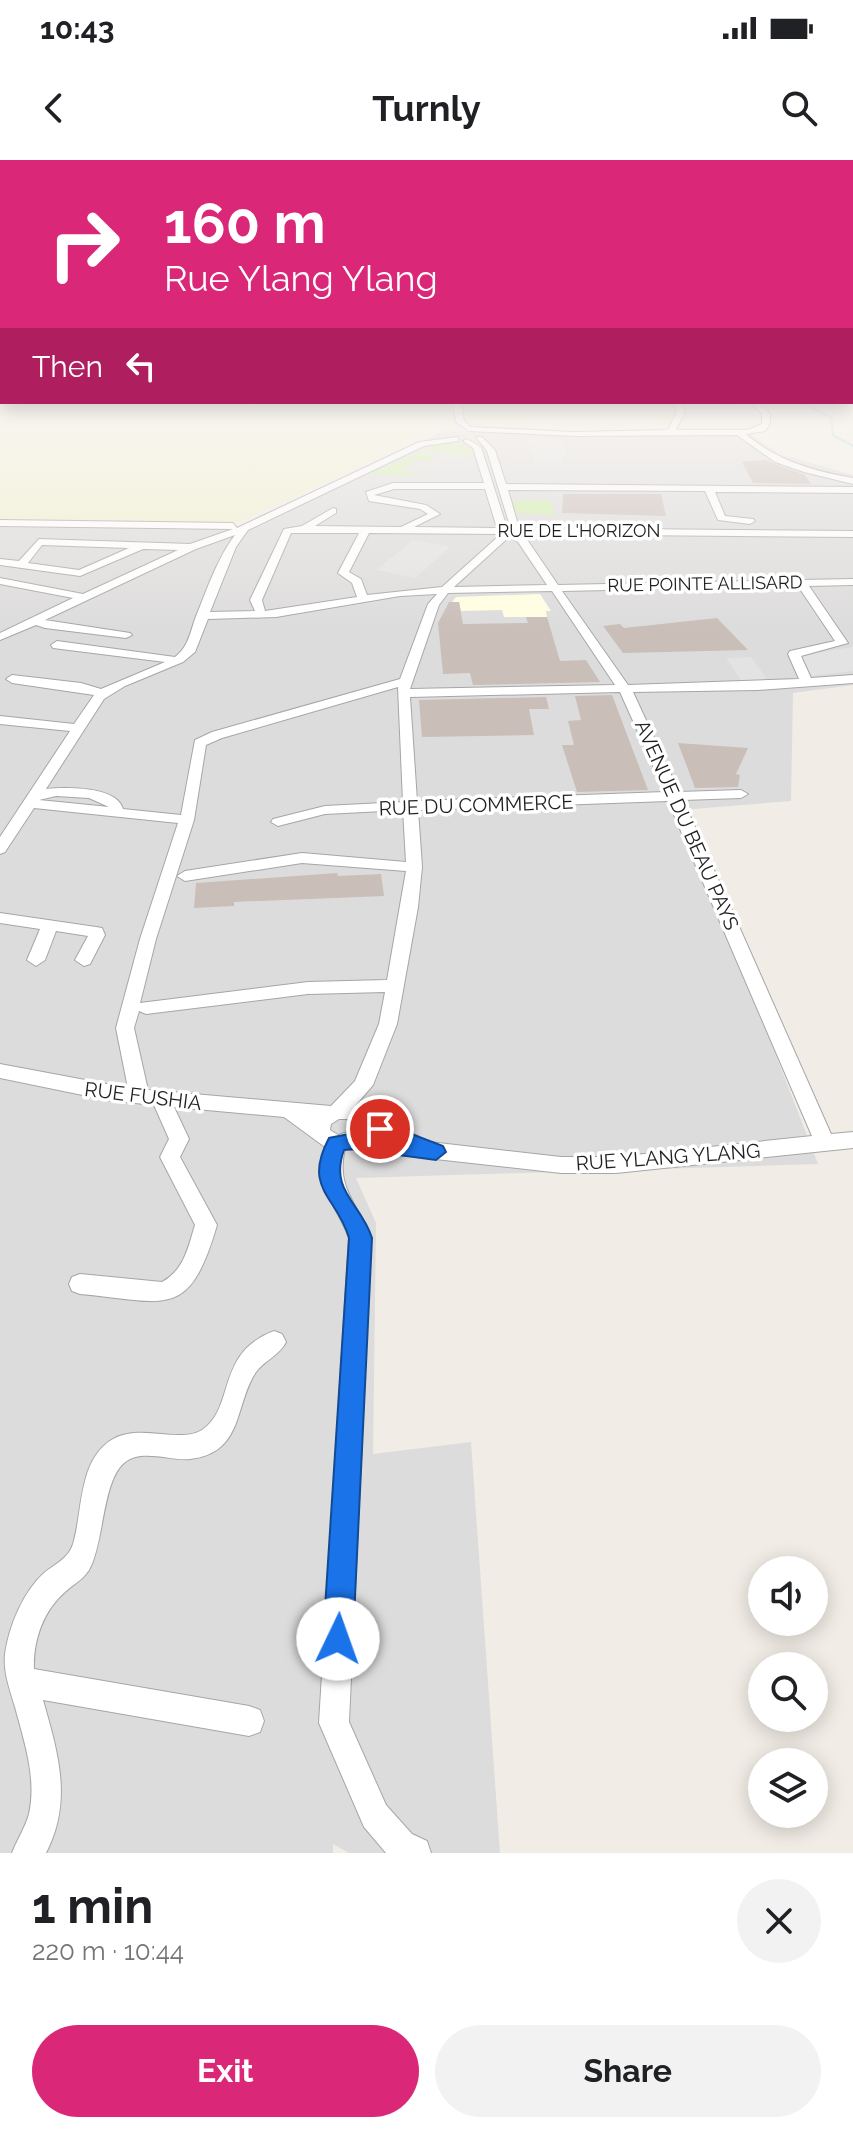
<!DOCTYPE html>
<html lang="en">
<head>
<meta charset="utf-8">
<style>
	body { margin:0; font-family:Raleway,sans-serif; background:#f2f2f2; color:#202124; height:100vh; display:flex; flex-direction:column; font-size:30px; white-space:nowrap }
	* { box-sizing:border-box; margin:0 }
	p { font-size:26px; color:#757577 }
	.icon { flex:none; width:44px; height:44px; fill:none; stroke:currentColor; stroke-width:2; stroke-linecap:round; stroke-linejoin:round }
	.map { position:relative; height:1693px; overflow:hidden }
	.details { display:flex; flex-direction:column; background:#fff; flex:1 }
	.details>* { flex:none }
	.guide { position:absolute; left:0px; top:0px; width:854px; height:244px; box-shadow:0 4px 20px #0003; background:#db2777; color:#fff; overflow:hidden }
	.fabs { position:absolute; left:748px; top:1396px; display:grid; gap:16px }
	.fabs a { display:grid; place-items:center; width:80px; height:80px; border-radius:50%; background:#fff; box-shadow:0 4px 20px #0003; font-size:40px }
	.pin { position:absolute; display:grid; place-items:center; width:68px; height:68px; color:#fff; margin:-34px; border:4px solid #fff; border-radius:50%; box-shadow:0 2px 8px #0007 }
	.me { position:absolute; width:88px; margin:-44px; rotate:3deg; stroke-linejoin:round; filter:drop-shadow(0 0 6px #0008) }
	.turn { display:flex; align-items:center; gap:28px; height:168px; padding:0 32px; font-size:36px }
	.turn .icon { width:104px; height:104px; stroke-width:2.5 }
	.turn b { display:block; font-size:56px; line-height:68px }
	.then { display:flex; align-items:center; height:76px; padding:0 32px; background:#0003; gap:16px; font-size:30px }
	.round { display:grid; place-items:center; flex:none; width:84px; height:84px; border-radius:42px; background:#f2f2f2 }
	.headline { display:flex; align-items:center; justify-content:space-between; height:136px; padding:0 32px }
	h1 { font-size:48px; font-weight:700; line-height:60px }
	.cta { display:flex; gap:16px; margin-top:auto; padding:16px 32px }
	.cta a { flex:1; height:92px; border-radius:48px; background:#db2777; color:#fff; font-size:32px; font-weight:700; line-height:92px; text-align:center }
	.cta a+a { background:#f2f2f2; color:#202124 }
	.status { display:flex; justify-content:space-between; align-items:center; height:56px; padding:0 40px; background:#fff; direction:ltr }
	.status svg { height:22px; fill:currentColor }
	header { display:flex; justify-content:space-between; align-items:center; height:104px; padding:0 32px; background:#fff; font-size:36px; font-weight:700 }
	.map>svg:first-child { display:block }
	.residential { fill:#dddcdc }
	.education { fill:#fffde0 }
	.farmland { fill:#f0f0cf }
	.grass { fill:#ceeda8 }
	.parking { fill:#e3e3e3 }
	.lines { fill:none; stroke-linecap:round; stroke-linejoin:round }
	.stream { stroke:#a3d6e1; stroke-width:2 }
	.building { fill:#c9beb8 }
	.minor-casing { stroke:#a6a6a6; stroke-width:2 }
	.minor { fill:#fff; fill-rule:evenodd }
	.route { fill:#1a73e8; stroke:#114b97; stroke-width:2 }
	.labels { text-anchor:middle; stroke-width:7; stroke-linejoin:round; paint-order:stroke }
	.far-street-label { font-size:18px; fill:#1f1f1f; stroke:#fff }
	.street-label { font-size:20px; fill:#1f1f1f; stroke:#fff }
</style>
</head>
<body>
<div class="status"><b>10:43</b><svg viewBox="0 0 49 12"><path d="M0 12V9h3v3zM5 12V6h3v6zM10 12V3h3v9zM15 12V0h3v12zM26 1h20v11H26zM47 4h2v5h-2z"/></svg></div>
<header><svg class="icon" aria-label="back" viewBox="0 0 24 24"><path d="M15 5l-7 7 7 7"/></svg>Turnly<svg class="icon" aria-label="search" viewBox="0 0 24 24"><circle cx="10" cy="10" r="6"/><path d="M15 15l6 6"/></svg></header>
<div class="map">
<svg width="853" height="1693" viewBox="0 0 853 1693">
	<rect width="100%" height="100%" fill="#f1ece5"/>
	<path class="residential" d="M 442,271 L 753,275 L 779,294 L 853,315 L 853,525 L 793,533 L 791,641 L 681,650 L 818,1004 L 356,1018 L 376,1063 L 373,1294 L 471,1282 L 500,1693 L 349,1693 L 333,1684 L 333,1693 L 0,1693 L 0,363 L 5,360 L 256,367 Z"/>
	<path class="education" d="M 540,434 L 551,451 L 546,451 L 547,457 L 504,457 L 502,450 L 461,451 L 459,442 L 452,442 L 456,437 Z"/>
	<path class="farmland" d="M 0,232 L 2,242 L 675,242 L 679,247 L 668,272 L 538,270 L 455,262 L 232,365 L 6,360 L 0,363 Z"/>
	<path class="grass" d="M 437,284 L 470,286 L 474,298 L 428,290 L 424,294 L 437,296 L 431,298 L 432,302 L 415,300 L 401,311 L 431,316 L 368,315 Z
		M 550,340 L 555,355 L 515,353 L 512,341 Z"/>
	<path class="parking" d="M 528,279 L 562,279 L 568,297 L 562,297 L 563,303 L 534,303 Z
		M 413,380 L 450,387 L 415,418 L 376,410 Z
		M 853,487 L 853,511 L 810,516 L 798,496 Z
		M 751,497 L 769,522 L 743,523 L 726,498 Z"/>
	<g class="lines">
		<path class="stream" d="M 801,242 L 831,257 L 833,275 L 853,286"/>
	</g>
	<path class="building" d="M 765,300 L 805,315 L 811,324 L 753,323 L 742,302 Z
		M 563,334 L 661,334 L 666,356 L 562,353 Z
		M 449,442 L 459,442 L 463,464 L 528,463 L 526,457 L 547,457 L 560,501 L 586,500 L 600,522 L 473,525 L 470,513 L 443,514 L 438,463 Z
		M 717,458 L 748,490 L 623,493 L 603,466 L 620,464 L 624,468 Z
		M 612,535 L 648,630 L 577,632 L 562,585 L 574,585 L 568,561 L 581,560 L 575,536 Z
		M 546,537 L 549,549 L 529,549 L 534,575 L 422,577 L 419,540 Z
		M 678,583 L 748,588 L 736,614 L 740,615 L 738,627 L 695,628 Z
		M 337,713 L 338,716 L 381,714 L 384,736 L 234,742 L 234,746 L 194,748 L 196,723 Z"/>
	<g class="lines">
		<g class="minor-casing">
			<path id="minor" d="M 852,234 L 853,234 L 853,238 L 852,238 Z
				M 453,242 L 461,242 L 464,261 L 471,267 L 574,272 L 668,270 L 677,251 L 673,242 L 681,242 L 685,251 L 676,270 L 747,270 L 762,264 L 762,254 L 750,242 L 758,242 L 770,254 L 770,264 L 765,271 L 746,274 C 777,301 814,311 853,318 L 853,324 L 804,312 L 775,302 L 737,275 L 574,276 L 469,271 L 456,262 Z
				M 722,242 L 730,242 L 731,243 L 727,245 Z
				M 458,277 L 458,281 L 424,286 L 248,370 L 236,387 L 210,452 L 255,451 L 250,440 L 284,369 L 302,366 L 333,348 L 336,349 L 336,353 L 315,366 L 401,367 L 428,354 L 420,349 L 369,341 L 366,332 L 393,323 L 484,323 L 473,288 L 463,281 L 467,279 L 481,287 L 507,368 L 510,366 L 487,291 L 476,277 L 482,277 L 495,290 L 506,324 L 853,327 L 853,333 L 715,332 L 725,356 L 753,359 L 755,361 L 750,364 L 718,360 L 705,331 L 508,330 L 519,368 L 853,371 L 853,377 L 518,374 L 526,378 L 558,425 L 853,419 L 853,425 L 809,426 L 848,483 L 801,496 L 811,518 L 853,515 L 853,523 L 758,530 L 633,532 L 679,632 L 741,630 L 748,634 L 741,638 L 683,640 L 831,974 L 853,972 L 853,988 L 616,1013 L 561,1013 L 345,989 C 335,1027 358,1044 371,1078 L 349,1562 L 386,1645 L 412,1674 L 427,1681 L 431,1693 L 386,1693 L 364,1667 L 319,1563 L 349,1078 C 336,1042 313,1029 325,987 L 284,957 L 174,947 L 189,979 L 180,997 L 217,1065 C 189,1161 167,1142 80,1134 L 72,1131 L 69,1124 L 72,1117 L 80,1114 L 162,1122 C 184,1110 188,1088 195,1065 L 160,997 L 169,979 L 154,945 L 107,940 L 0,918 L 0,904 L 128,928 L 116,868 L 140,779 L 178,663 L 34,648 L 5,692 L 0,694 L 0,677 L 70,571 L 0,564 L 0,556 L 74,564 L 94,535 L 12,523 L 6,519 L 12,515 L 81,523 L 101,529 L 165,502 L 53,488 L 51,485 L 57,481 L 175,497 C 190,486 191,467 197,454 C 207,429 218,397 235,375 L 196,389 L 45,460 L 130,473 L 132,475 L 126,478 L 45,468 L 36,465 L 0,480 L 0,473 L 73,438 L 0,424 L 0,418 L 83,434 L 178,390 L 143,389 L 80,416 L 0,405 L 0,399 L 19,401 L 39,379 L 190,384 L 233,369 L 0,366 L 0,360 L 233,363 L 237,368 L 419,282 ZM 394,329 L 485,329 L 497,368 L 414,367 L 440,354 L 426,345 L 374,335 ZM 291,373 L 359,373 L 338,413 L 352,423 L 357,437 L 265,451 L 262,440 ZM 369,373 L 501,374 L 442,427 L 367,435 L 361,419 L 349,412 ZM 509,377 L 518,382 L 547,425 L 454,427 ZM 42,385 L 129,388 L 79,410 L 28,403 ZM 798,426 L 835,481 L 790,491 L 788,494 L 799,519 L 628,525 L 562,431 ZM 552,431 L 615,525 L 410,529 L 439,445 L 448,433 ZM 437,434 L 428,444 L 400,519 L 212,572 L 195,580 L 181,655 L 123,649 C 117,626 66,627 46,629 L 104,539 L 125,526 L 183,502 L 195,492 L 208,459 L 276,457 L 400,436 ZM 398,527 L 403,642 L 325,646 L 273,659 L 271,662 L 278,666 L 325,654 L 403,650 L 406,702 L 302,693 L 185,711 L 177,716 L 185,721 L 302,703 L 406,711 L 387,820 L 308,822 L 140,843 L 156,779 L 194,660 L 206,585 L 222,578 ZM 620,532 L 665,632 L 417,641 L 410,537 ZM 56,636 L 89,638 L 109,647 L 39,640 ZM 668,641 L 812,976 L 616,997 L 561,997 L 421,981 L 418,976 L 371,958 L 355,946 L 373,925 L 397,864 L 418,747 L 422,707 L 418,650 ZM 385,832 L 379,864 L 355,921 L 331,946 L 148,930 L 134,868 L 139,851 L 146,854 L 308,834 ZM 339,959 L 347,959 L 353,963 L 351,971 L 338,975 L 330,970 L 331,964 Z
				M 0,753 L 96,767 L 102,768 L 105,775 L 90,804 L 84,806 L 75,800 L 88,776 L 56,771 L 45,800 L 36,806 L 27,800 L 40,769 L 0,763 Z
				M 274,1171 L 282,1174 L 286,1182 C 280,1195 265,1200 256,1212 C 234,1245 244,1293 190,1299 C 170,1301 141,1288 124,1303 C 103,1321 104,1378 91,1406 C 86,1418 75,1423 65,1432 C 43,1451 33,1481 34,1509 L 249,1546 L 260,1550 L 264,1561 L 260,1572 L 249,1576 L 43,1540 C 58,1593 73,1641 46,1693 L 12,1693 C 17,1680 25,1668 29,1654 C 37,1618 24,1581 15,1547 C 10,1530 3,1512 5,1494 C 9,1466 23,1432 44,1413 C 55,1404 68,1399 73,1384 C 83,1351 78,1299 113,1279 C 141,1263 179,1284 202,1270 C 236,1247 215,1193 274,1171 Z"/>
		</g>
		<use href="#minor" class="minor"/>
	</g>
	<linearGradient id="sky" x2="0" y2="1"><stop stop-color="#8cc2e5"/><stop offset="0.49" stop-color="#f9f6f3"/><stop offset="1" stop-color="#f9f6f3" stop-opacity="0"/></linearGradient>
	<rect width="853" height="469" fill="url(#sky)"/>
	<path class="route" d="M 380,962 L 443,986 L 446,992 L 436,1000 L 354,989 L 344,990 C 329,1031 361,1043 372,1078 L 353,1479 L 348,1489 L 338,1494 L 328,1489 L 323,1479 L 349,1078 C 337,1036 302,1029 329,978 L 354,973 L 375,976 L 370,969 Z"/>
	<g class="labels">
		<g class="far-street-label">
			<text x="579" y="377">RUE DE L'HORIZON</text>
			<text transform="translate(705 424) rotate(-1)" y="6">RUE POINTE ALLISARD</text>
		</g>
		<g class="street-label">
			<text transform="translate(476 645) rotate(-2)" y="7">RUE DU COMMERCE</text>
			<text transform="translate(687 665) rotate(66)" y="7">AVENUE DU BEAU PAYS</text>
			<text transform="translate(143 936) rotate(7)" y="7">RUE FUSHIA</text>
			<text transform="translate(668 997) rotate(-4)" y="7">RUE YLANG YLANG</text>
		</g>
	</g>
</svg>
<div class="fabs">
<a><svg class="icon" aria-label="sound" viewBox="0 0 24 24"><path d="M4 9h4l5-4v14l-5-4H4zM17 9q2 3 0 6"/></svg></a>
<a><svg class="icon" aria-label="search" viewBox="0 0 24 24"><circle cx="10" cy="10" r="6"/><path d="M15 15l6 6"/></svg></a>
<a><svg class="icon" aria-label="layers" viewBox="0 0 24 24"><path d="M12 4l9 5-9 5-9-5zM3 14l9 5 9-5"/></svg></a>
</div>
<div class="pin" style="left:380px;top:969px;background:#d93025"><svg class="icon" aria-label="arrive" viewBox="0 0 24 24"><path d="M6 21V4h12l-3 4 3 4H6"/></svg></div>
<svg class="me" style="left:338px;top:1479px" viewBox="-20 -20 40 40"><circle r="19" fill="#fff"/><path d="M0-13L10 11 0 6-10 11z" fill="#1a73e8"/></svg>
<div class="guide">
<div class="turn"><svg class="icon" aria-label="right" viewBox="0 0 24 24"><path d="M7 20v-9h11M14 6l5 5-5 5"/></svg><div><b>160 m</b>Rue Ylang Ylang</div></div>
<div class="then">Then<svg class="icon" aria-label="left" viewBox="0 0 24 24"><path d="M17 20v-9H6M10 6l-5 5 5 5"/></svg></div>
</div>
</div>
<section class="details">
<div class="headline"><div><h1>1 min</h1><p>220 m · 10:44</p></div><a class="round"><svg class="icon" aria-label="close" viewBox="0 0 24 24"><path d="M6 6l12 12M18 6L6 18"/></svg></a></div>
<div class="cta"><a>Exit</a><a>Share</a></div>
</section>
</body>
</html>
